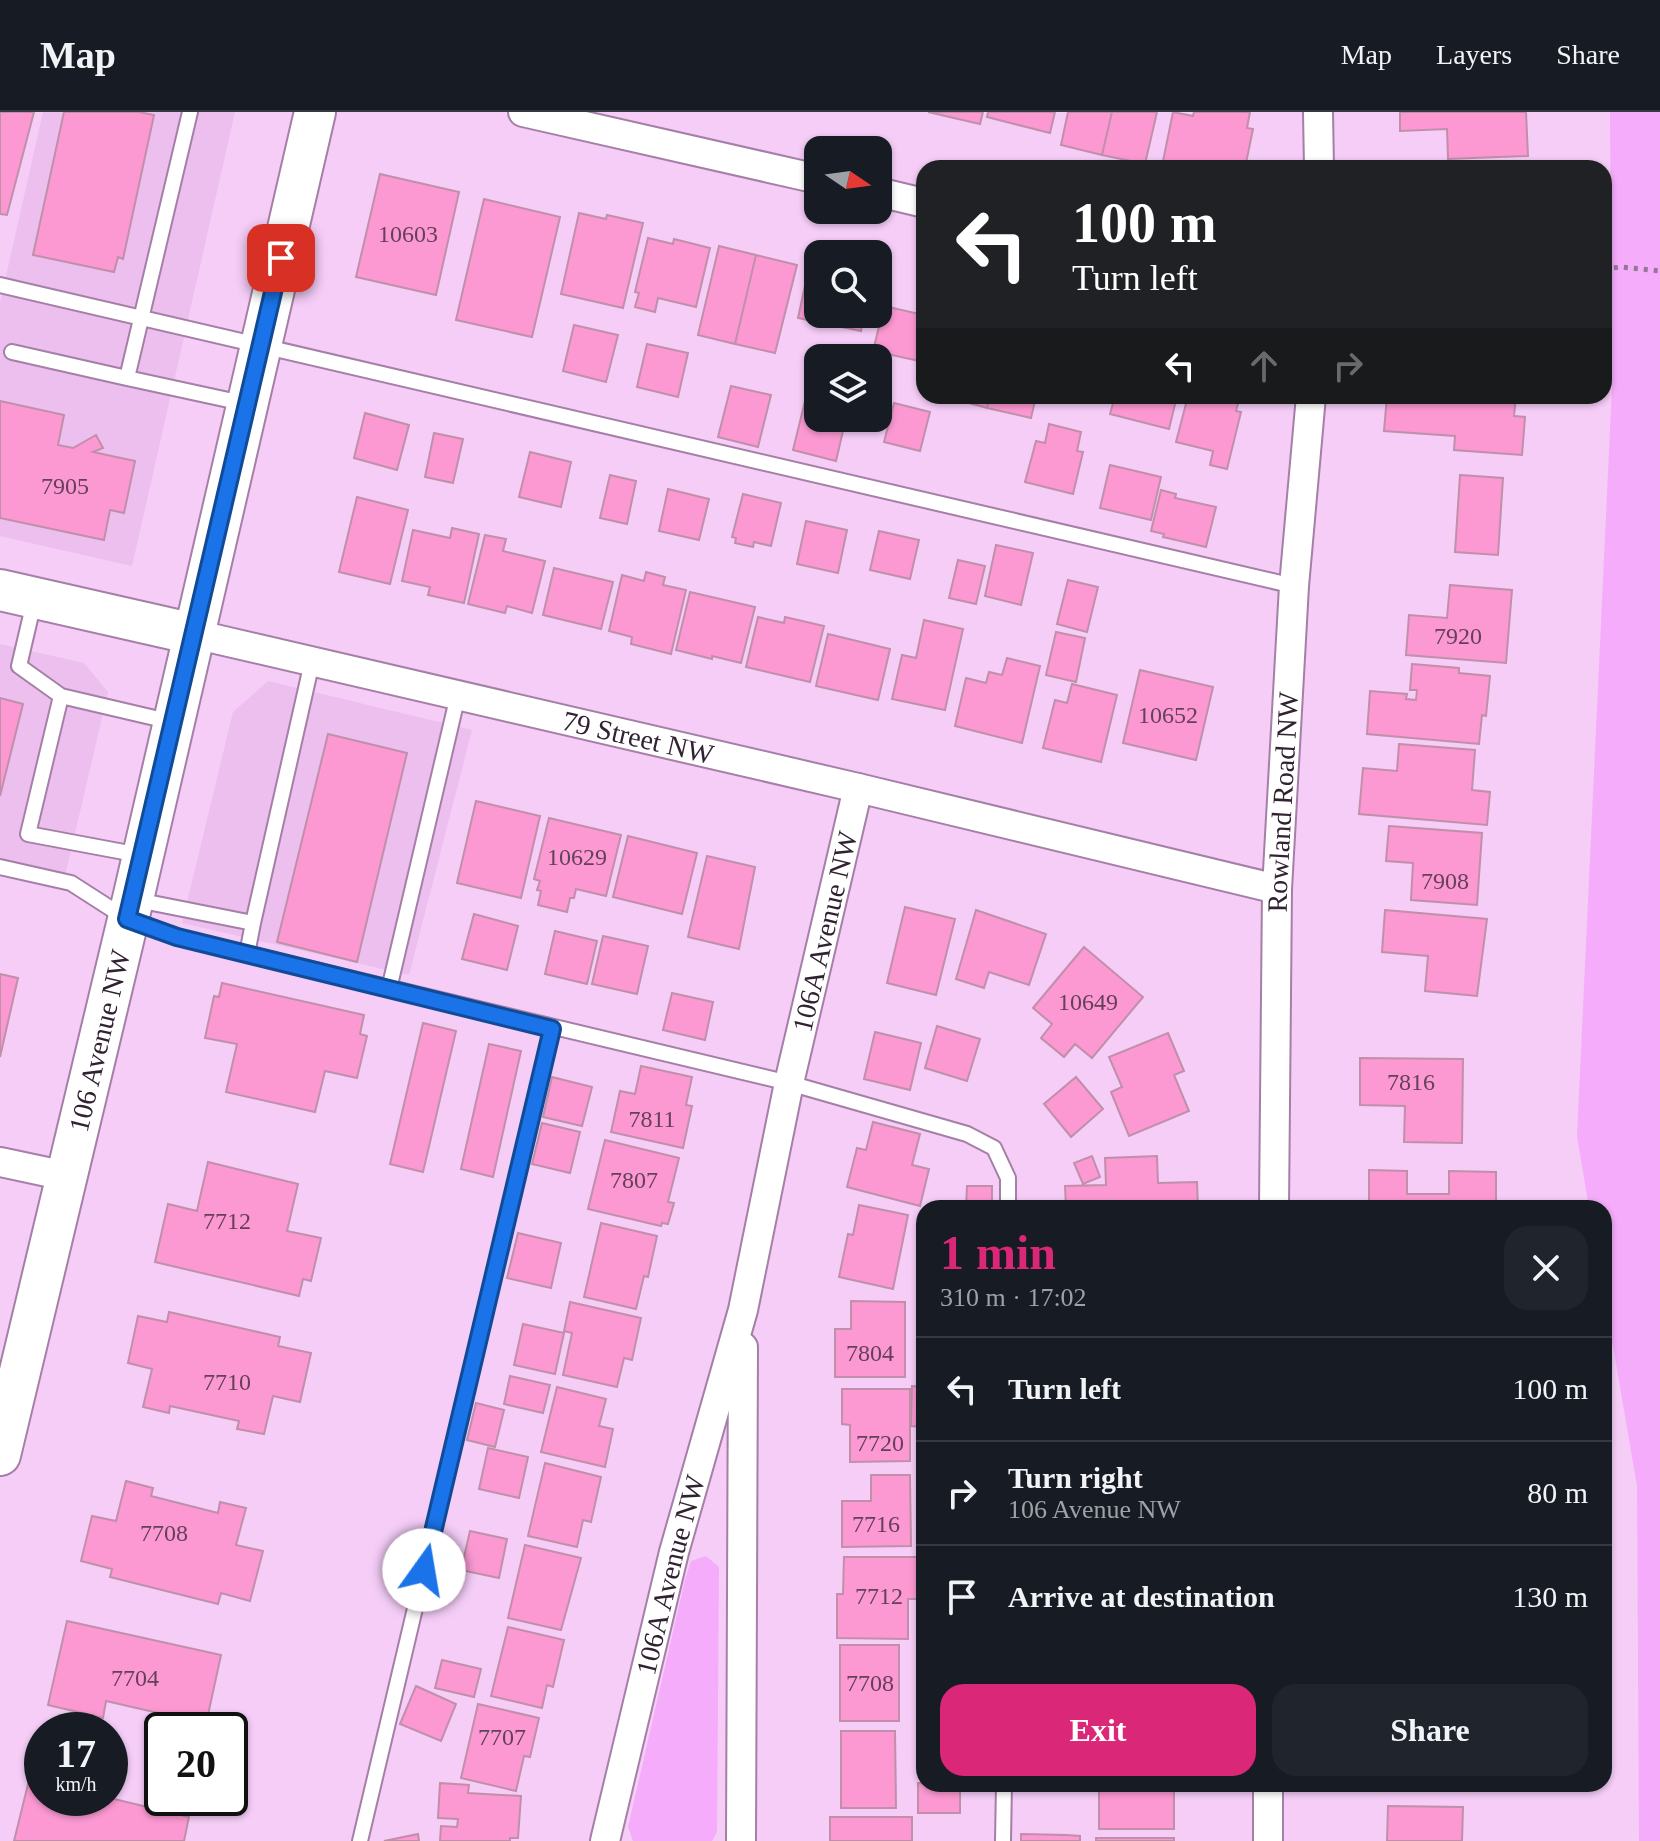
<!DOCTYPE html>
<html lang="en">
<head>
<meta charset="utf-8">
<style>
	body { margin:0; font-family:"Times New Roman",serif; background:#20242c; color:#f1f3f6; height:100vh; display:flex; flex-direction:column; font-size:30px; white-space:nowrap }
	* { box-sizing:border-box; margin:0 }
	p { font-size:26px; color:#9ea1a6 }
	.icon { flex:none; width:44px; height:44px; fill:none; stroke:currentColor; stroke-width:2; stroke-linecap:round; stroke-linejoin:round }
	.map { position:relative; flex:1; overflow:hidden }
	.details { position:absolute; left:916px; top:1088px; width:696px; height:592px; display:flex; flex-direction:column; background:#171b24; border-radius:24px; box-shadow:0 2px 6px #0004 }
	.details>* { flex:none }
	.hud { position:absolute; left:916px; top:48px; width:696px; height:244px; border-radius:24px; box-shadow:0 2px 6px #0004; background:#202124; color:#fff; overflow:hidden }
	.needle { width:52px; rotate:103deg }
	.tools { position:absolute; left:804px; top:24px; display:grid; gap:16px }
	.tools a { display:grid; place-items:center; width:88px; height:88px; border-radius:16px; background:#171b24; box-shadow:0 2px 6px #0004; font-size:40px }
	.speed { position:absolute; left:24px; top:1600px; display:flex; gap:16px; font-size:40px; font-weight:700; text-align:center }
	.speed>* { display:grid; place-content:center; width:104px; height:104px; border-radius:50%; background:#171b24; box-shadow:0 2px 6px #0004; line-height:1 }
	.speed small { font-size:20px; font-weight:400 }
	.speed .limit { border:4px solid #111; border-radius:12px; background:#fff; color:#111 }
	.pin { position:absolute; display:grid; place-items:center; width:68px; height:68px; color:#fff; margin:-34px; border-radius:16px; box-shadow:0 4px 12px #0006 }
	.me { position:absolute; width:88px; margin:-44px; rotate:13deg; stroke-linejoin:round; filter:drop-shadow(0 0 6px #0008) }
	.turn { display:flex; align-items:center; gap:28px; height:168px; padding:0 24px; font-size:36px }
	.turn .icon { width:104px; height:104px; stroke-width:2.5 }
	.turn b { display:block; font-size:56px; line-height:68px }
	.lanes { display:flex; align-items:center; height:76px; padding:0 24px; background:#0003; justify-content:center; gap:40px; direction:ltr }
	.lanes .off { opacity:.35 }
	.round { display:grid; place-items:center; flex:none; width:84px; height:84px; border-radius:24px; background:#20242c }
	.summary { display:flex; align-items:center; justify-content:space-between; height:136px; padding:0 24px }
	h1 { font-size:48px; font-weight:700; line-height:60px; color:#db2777 }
	.cta { display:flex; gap:16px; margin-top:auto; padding:16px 24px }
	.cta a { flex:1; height:92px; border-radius:24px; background:#db2777; color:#fff; font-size:32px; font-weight:700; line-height:92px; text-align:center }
	.cta a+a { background:#20242c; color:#f1f3f6 }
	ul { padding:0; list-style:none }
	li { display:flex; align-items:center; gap:24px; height:104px; padding:0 24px; border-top:2px solid #363941 }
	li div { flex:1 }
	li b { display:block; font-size:30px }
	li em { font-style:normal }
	header { display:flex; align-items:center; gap:48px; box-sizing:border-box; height:112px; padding:0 40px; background:#171b24; border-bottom:2px solid #363941 }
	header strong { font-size:38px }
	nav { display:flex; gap:44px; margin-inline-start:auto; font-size:28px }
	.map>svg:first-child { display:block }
	.built { fill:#ecbfee }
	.green { fill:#f5acfa }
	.building { fill:#fc99d3; stroke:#c08faa; stroke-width:2 }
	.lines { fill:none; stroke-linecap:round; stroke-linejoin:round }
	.lane-casing { stroke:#a47fa6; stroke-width:18 }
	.street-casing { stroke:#a47fa6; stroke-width:32 }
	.secondary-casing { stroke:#a47fa6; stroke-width:44 }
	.path { stroke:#937895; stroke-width:5; stroke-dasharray:4 6; stroke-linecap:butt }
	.lane { stroke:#fff; stroke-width:14 }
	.street { stroke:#fff; stroke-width:28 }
	.secondary { stroke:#fff; stroke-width:40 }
	.route-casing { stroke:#114b97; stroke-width:20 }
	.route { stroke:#1a73e8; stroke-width:14 }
	.labels { text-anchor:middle; stroke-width:6; stroke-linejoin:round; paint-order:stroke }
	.number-label { font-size:24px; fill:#64405a }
	.street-label { font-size:28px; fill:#312232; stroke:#fefefe }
</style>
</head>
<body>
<header>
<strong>Map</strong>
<nav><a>Map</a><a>Layers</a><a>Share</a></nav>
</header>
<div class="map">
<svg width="1660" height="1729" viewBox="0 0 1660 1729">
	<rect width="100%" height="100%" fill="#f5cdf7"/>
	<path class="built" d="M 43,0 L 235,0 L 132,454 L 0,424 L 0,191 Z
		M 0,532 L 84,551 L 108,580 L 65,764 L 0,749 Z
		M 268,569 L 472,618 L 409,863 L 182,811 L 233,600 Z"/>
	<path class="green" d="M 1610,0 L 1660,0 L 1660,1729 L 1639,1729 L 1637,1374 L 1604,1182 L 1604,1096 L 1589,1096 L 1577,1024 L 1612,275 Z
		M 706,1444 L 719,1455 L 717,1720 L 712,1729 L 633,1729 L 628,1715 L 685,1468 L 691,1449 Z"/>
	<path class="building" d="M 0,0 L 34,0 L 7,103 L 0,102 Z
		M 64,0 L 139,0 L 154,3 L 123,147 L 118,145 L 114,160 L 33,143 Z
		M 928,0 L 983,0 L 980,12 Z
		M 988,0 L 1055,0 L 1050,21 L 987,5 Z
		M 1068,0 L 1112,0 L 1102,43 L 1061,33 Z
		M 1112,0 L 1157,0 L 1145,52 L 1102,43 Z
		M 1173,0 L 1193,4 L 1194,0 L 1250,0 L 1247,16 L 1253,17 L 1245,56 L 1162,54 Z
		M 1400,0 L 1526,0 L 1528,44 L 1448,47 L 1447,17 L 1400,19 Z
		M 380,62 L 459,80 L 436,183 L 356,165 Z
		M 484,87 L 560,105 L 532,225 L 456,208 Z
		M 579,101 L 606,107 L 607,103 L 643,111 L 623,196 L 561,182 Z
		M 648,126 L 673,132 L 674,127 L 710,136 L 696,195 L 658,186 L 655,200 L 635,195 L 639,181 L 635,180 Z
		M 719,134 L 756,143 L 735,232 L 698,223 Z
		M 756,143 L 797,153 L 775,241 L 735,232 Z
		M 808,160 L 818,162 L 818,202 L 864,202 L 861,219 L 798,206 Z
		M 884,194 L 924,203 L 924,250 L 873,239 Z
		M 574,213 L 618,223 L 606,270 L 563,259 Z
		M 647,232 L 688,241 L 678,285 L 637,275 Z
		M 731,274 L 771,283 L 758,335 L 718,325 Z
		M 944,284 L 990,284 L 987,296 Z
		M 990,284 L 1036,284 L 1031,306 L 987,296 Z
		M 1115,284 L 1177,284 L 1169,317 L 1110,302 Z
		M 1188,284 L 1240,284 L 1236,299 L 1241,300 L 1227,357 L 1210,353 L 1213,339 L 1176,330 Z
		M 1387,284 L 1516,284 L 1514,304 L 1525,305 L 1522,343 L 1454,338 L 1455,324 L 1384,319 Z
		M 806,285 L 818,288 L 818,306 L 846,306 L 836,349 L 793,338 Z
		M 0,289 L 64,303 L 58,333 L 73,336 L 96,323 L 103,336 L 93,340 L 135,349 L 124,401 L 110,398 L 104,428 L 0,406 Z
		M 894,291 L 930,300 L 920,339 L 884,330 Z
		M 365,301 L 409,313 L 397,358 L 354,346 Z
		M 1049,312 L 1081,320 L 1077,339 L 1083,340 L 1073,382 L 1025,370 L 1036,329 L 1045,331 Z
		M 434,321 L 463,327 L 453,371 L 425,365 Z
		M 530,340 L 571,350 L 561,395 L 519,385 Z
		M 1110,353 L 1161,365 L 1151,408 L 1100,396 Z
		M 610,363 L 636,369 L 627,412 L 600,406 Z
		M 1460,363 L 1503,366 L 1498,443 L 1455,440 Z
		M 668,377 L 709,387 L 699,428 L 659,419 Z
		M 1161,378 L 1176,382 L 1175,386 L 1216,395 L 1206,435 L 1163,425 L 1164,422 L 1151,419 Z
		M 743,382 L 781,391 L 771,434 L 754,430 L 753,435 L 735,431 L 736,426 L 732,425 Z
		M 357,385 L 408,398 L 390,472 L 339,460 Z
		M 806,409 L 847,418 L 838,461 L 797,452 Z
		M 452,416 L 479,422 L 464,491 L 428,483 L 430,475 L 402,469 L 413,418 L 450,426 Z
		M 879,419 L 919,428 L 910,467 L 870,458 Z
		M 485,423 L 506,427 L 503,439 L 545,449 L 532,501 L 507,494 L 505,501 L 468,492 Z
		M 996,433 L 1033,441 L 1021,493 L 985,484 Z
		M 958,448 L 985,454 L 976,492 L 949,486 Z
		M 554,456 L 613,470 L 601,517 L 543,503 Z
		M 646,460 L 665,465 L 663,473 L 686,478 L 671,542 L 631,532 L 632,525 L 609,519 L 622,463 L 644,469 Z
		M 1068,468 L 1098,475 L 1087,520 L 1057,512 Z
		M 1450,473 L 1512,478 L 1506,551 L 1406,543 L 1409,503 L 1447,506 Z
		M 690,480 L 755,495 L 741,551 L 712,544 L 712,547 L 676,538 Z
		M 758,505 L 784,511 L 785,505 L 824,514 L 810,570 L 746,555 Z
		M 924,508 L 963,517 L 945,598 L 892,587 L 902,543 L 916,546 Z
		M 1056,520 L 1085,526 L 1076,570 L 1046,563 Z
		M 828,522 L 890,537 L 878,588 L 816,574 Z
		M 1007,546 L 1040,554 L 1022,631 L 955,614 L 966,566 L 986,571 L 989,560 L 1002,563 Z
		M 1412,552 L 1459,556 L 1459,561 L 1490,564 L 1486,604 L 1482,603 L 1479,632 L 1367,622 L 1370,579 L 1407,582 L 1406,587 L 1416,588 L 1417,578 L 1410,578 Z
		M 1140,558 L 1213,575 L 1196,648 L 1123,631 Z
		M 1072,572 L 1117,583 L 1101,650 L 1043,636 L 1055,588 L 1067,591 Z
		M 0,586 L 23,592 L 0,684 Z
		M 328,622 L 407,641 L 357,850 L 277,830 Z
		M 1399,632 L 1475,638 L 1472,678 L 1490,680 L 1487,713 L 1359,702 L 1363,656 L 1397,659 Z
		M 476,689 L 540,704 L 521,786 L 457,771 Z
		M 549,706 L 621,723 L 606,784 L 576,777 L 574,786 L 570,786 L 567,800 L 538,793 L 541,779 L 537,778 L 540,769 L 534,767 Z
		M 1389,714 L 1482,721 L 1477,793 L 1411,788 L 1413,751 L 1386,749 Z
		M 628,724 L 697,741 L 682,802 L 613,785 Z
		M 707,744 L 755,755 L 739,837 L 688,825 Z
		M 905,795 L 955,807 L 936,883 L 887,871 Z
		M 976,798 L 1046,822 L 1029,873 L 989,860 L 984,876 L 956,867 Z
		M 1385,798 L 1487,807 L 1477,884 L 1425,879 L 1428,844 L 1382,840 Z
		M 474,802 L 518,814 L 507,858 L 462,847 Z
		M 555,819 L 597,829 L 587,872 L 545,862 Z
		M 603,824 L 648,834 L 637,882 L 592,872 Z
		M 1084,835 L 1143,885 L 1092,946 L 1075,932 L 1064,945 L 1041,926 L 1052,912 L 1033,896 Z
		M 0,862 L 18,866 L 0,945 Z
		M 222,871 L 364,903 L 360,922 L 367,924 L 357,966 L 325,959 L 315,1000 L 226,980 L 237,932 L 205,926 L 214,884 L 219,885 Z
		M 672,881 L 713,890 L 705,928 L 663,918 Z
		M 423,911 L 456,919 L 423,1060 L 390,1052 Z
		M 937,914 L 980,927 L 967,969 L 925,956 Z
		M 875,920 L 921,931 L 910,978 L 864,967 Z
		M 1168,921 L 1184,959 L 1174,963 L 1189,999 L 1129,1024 L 1111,980 L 1122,975 L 1109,945 Z
		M 489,932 L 521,939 L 493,1065 L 461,1057 Z
		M 1360,946 L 1463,947 L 1462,1031 L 1404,1030 L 1405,994 L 1360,993 Z
		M 641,954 L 692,965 L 686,993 L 692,994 L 683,1036 L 611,1020 L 620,979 L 635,982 Z
		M 552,965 L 592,975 L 582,1014 L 543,1005 Z
		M 1076,965 L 1103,997 L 1071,1025 L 1044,992 Z
		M 873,1010 L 920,1022 L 912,1053 L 929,1057 L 920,1094 L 847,1075 L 857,1036 L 866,1038 Z
		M 542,1011 L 580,1020 L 570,1061 L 532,1052 Z
		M 605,1028 L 679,1046 L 668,1090 L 674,1091 L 668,1112 L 662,1111 L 661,1114 L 588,1097 Z
		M 1092,1044 L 1100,1065 L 1083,1072 L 1074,1051 Z
		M 1157,1044 L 1158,1071 L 1197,1070 L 1198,1096 L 1066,1096 L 1065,1074 L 1106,1073 L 1105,1046 Z
		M 208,1050 L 298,1072 L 287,1119 L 321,1126 L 311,1169 L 303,1167 L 299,1184 L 155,1150 L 168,1092 L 197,1099 Z
		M 1369,1058 L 1407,1059 L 1407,1082 L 1449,1082 L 1449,1059 L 1496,1060 L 1496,1096 L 1369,1096 Z
		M 967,1074 L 992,1074 L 992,1096 L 966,1096 Z
		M 859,1093 L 908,1103 L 893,1177 L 839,1165 L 848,1122 L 853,1123 Z
		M 601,1111 L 657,1124 L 648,1165 L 644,1164 L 636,1197 L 584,1185 Z
		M 518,1121 L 561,1131 L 551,1176 L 507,1166 Z
		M 851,1189 L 905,1190 L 905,1265 L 835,1265 L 835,1217 L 851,1217 Z
		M 570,1190 L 641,1206 L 632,1248 L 624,1246 L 617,1275 L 563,1263 L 572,1221 L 564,1219 Z
		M 169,1200 L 280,1225 L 278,1234 L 311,1241 L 300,1290 L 273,1284 L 264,1322 L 237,1317 L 239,1309 L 170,1294 L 169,1301 L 143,1295 L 152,1257 L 128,1251 L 138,1204 L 167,1210 Z
		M 523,1212 L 564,1221 L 555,1262 L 514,1253 Z
		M 920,1230 L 924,1231 L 924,1270 L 920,1270 Z
		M 510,1264 L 550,1273 L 543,1301 L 504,1292 Z
		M 912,1274 L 924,1275 L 924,1315 L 911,1314 Z
		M 557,1275 L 606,1287 L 599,1314 L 613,1317 L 605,1355 L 541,1340 Z
		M 842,1277 L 910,1277 L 910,1349 L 850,1350 L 850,1313 L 842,1312 Z
		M 476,1291 L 504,1298 L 495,1335 L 467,1328 Z
		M 488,1336 L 528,1345 L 519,1386 L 479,1377 Z
		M 545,1351 L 601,1365 L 591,1410 L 583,1408 L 577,1435 L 528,1424 Z
		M 871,1363 L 910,1363 L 911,1434 L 842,1435 L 842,1389 L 871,1389 Z
		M 126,1369 L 153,1376 L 151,1384 L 218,1401 L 220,1390 L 246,1396 L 236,1433 L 263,1439 L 250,1489 L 221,1481 L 218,1492 L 110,1465 L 112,1457 L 81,1449 L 92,1404 L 116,1409 Z
		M 470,1419 L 507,1427 L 499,1466 L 461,1458 Z
		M 525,1433 L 581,1446 L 561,1518 L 508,1506 Z
		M 844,1445 L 922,1445 L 922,1487 L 908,1487 L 908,1527 L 837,1526 L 837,1482 L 843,1482 Z
		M 67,1509 L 221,1543 L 206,1612 L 106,1589 L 103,1606 L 48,1593 Z
		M 508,1515 L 564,1528 L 553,1575 L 547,1573 L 542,1596 L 491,1584 Z
		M 840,1533 L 899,1533 L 899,1609 L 840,1609 Z
		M 442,1548 L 481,1557 L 474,1585 L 435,1576 Z
		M 416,1574 L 456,1592 L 441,1629 L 400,1612 Z
		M 478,1592 L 539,1606 L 530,1645 L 524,1644 L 516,1679 L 461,1666 Z
		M 841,1619 L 895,1619 L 896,1696 L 841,1696 Z
		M 33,1652 L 42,1655 L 42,1686 L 110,1686 L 189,1705 L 184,1729 L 14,1729 Z
		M 440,1671 L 469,1673 L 468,1681 L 521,1684 L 518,1726 L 510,1726 L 510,1729 L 440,1729 L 441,1714 L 457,1715 L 458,1707 L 438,1706 Z
		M 918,1671 L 960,1672 L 960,1701 L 918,1701 Z
		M 1099,1672 L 1174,1672 L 1174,1717 L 1099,1717 Z
		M 1388,1694 L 1463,1695 L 1462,1729 L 1387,1729 Z
		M 830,1705 L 912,1705 L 912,1729 L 830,1729 Z
		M 418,1722 L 419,1729 L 384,1729 Z
		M 1021,1722 L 1067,1723 L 1080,1724 L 1080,1729 L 1021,1729 Z
		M 1096,1726 L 1174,1726 L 1174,1729 L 1096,1729 Z"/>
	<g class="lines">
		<g class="lane-casing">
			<path id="lane" d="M 190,0 L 127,266 L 247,292
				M 0,173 L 1294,474
				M 12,240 L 127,266
				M 34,490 L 19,554 L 61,584 L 172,610
				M 61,584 L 28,722 L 140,743
				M 0,755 L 71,771 L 127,807 L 177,825 L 789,971 L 967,1022 L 994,1036 L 1008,1066 L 1008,1096
				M 137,788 L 253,811 L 312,550
				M 247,842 L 253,811
				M 389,877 L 458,583
				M 360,1729 L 552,917
				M 1003,1729 L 1004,1672"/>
		</g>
		<g class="street-casing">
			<g id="street">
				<path d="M 523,0 L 818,67"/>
				<path d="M 1318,0 L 1319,56"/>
				<path d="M 878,80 L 924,91"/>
				<path id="s1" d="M 194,522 L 858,676 L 1277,777"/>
				<path d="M 0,1050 L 66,1064"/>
				<path id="s2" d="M 1274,1096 L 1277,777 L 1294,474 L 1311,284"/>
				<path id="s3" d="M 605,1729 L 674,1440 L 743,1198 L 789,971 L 858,676"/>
				<path d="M 741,1729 L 743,1235"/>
				<path d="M 1268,1729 L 1268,1672"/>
			</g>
		</g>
		<g class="secondary-casing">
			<g id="secondary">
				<path d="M 0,478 L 194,522"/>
				<path id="s4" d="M 0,1343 L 133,787 L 315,0"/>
			</g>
		</g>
		<path class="path" d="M 1604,157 L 1621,155 L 1660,159"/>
		<use href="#lane" class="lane"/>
		<use href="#street" class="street"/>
		<use href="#secondary" class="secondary"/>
	</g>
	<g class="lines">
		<g class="route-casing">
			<path id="route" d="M 281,146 L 127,807 L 177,825 L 552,917 L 424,1458"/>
		</g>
		<use href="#route" class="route"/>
	</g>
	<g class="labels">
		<g class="number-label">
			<text x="408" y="130">10603</text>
			<text x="65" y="382">7905</text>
			<text x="1458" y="532">7920</text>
			<text x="1168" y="611">10652</text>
			<text x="577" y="753">10629</text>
			<text x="1445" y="777">7908</text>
			<text x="1088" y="898">10649</text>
			<text x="1411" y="978">7816</text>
			<text x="652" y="1015">7811</text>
			<text x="634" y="1076">7807</text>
			<text x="227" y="1117">7712</text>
			<text x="870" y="1249">7804</text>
			<text x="227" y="1278">7710</text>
			<text x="880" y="1339">7720</text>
			<text x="876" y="1420">7716</text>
			<text x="164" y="1429">7708</text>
			<text x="879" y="1492">7712</text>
			<text x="135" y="1574">7704</text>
			<text x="870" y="1579">7708</text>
			<text x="502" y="1633">7707</text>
		</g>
		<g class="street-label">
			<text dy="10" stroke="none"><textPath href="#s1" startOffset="456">79 Street NW</textPath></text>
			<text dy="10" stroke="none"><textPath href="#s2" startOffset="406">Rowland Road NW</textPath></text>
			<text dy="10" stroke="none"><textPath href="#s3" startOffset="936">106A Avenue NW</textPath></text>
			<text dy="10" stroke="none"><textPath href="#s4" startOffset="426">106 Avenue NW</textPath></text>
			<text dy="10" stroke="none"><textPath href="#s3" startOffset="274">106A Avenue NW</textPath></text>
		</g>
	</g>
</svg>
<div class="tools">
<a><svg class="needle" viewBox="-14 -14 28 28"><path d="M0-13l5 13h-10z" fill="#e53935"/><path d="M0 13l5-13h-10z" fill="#9ea1a6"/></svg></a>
<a><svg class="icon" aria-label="search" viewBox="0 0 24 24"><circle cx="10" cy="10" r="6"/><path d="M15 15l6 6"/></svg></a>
<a><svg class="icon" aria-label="layers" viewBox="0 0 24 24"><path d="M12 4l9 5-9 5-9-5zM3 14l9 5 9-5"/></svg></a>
</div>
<div class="speed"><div>17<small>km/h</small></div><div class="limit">20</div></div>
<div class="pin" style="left:281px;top:146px;background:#d93025"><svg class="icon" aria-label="arrive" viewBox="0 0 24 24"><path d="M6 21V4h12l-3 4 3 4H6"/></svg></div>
<svg class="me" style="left:424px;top:1458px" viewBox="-20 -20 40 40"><circle r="19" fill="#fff"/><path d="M0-13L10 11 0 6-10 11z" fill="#1a73e8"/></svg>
<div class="hud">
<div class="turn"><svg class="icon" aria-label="left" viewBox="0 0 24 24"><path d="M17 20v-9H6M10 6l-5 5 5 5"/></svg><div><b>100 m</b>Turn left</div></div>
<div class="lanes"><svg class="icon" aria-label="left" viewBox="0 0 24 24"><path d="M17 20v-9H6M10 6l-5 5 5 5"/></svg><svg class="icon off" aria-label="ahead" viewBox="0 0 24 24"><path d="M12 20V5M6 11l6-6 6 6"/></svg><svg class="icon off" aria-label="right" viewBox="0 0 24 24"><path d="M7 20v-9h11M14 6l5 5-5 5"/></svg></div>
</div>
<section class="details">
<div class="summary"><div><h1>1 min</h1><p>310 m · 17:02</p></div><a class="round"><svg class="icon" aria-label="close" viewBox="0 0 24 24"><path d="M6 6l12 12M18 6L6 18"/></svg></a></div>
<ul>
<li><svg class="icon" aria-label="left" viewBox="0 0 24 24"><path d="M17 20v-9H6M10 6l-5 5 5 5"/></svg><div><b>Turn left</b></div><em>100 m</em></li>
<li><svg class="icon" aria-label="right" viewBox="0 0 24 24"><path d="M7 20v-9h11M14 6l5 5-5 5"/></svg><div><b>Turn right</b><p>106 Avenue NW</p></div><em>80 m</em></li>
<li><svg class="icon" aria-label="arrive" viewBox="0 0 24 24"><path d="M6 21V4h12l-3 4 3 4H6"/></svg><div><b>Arrive at destination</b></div><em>130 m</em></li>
</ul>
<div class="cta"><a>Exit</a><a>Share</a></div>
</section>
</div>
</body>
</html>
